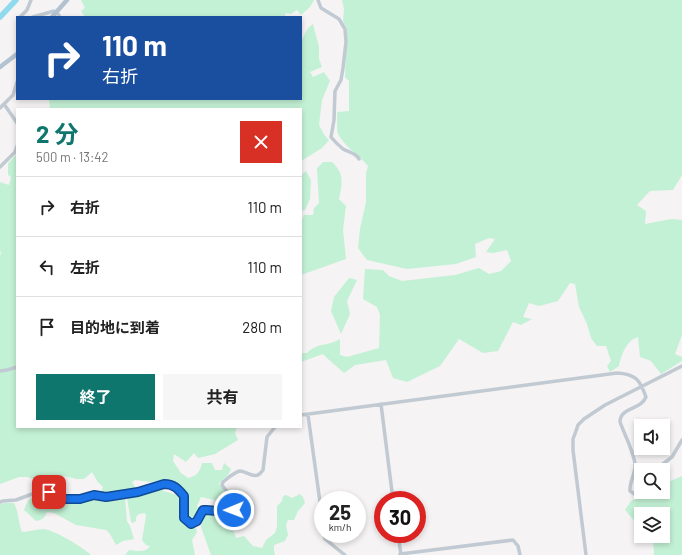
<!DOCTYPE html>
<html lang="ja">
<head>
<meta charset="utf-8">
<style>
	body { margin:0; font-family:Barlow,"Noto Sans JP",sans-serif; background:#f6f6f6; color:#222; height:100vh; display:flex; flex-direction:column; font-size:15px; white-space:nowrap }
	* { box-sizing:border-box; margin:0 }
	p { font-size:13px; color:#767676 }
	.icon { flex:none; width:22px; height:22px; fill:none; stroke:currentColor; stroke-width:2; stroke-linecap:round; stroke-linejoin:round }
	.map { position:relative; flex:1; overflow:hidden }
	.details { position:absolute; left:16px; top:108px; width:286px; height:320px; display:flex; flex-direction:column; background:#fff; border-radius:0px; box-shadow:0 2px 6px #0003 }
	.details>* { flex:none }
	.top-card { position:absolute; left:16px; top:16px; width:286px; height:84px; border-radius:0px; box-shadow:0 2px 6px #0003; background:#1a4fa0; color:#fff; overflow:hidden }
	.controls { position:absolute; left:634px; top:419px; display:grid; gap:8px }
	.controls a { display:grid; place-items:center; width:36px; height:36px; border-radius:0px; background:#fff; box-shadow:0 2px 6px #0003; font-size:20px }
	.speed { position:absolute; left:314px; top:491px; display:flex; gap:8px; font-size:20px; font-weight:700; text-align:center }
	.speed>* { display:grid; place-content:center; width:52px; height:52px; border-radius:50%; background:#fff; box-shadow:0 2px 6px #0003; line-height:1 }
	.speed small { font-size:10px; font-weight:400 }
	.speed .limit { border:6px solid #d22; background:#fff; color:#111 }
	.pin { position:absolute; display:grid; place-items:center; width:34px; height:34px; color:#fff; margin:-17px; border-radius:8px; box-shadow:0 2px 6px #0006 }
	.me { position:absolute; width:44px; margin:-22px; rotate:269deg; stroke-linejoin:round; filter:drop-shadow(0 0 3px #0008) }
	.turn { display:flex; align-items:center; gap:14px; height:84px; padding:0 20px; font-size:18px }
	.turn .icon { width:52px; height:52px; stroke-width:2.5 }
	.turn b { display:block; font-size:28px; line-height:34px }
	.round { display:grid; place-items:center; flex:none; width:42px; height:42px; border-radius:0px; background:#f6f6f6 }
	.headline { display:flex; align-items:center; justify-content:space-between; height:68px; padding:0 20px }
	h1 { font-size:24px; font-weight:700; line-height:30px; color:#0f766e }
	.primary-button { display:flex; gap:8px; margin-top:auto; padding:8px 20px }
	.primary-button a { flex:1; height:46px; border-radius:0px; background:#0f766e; color:#fff; font-size:16px; font-weight:700; line-height:46px; text-align:center }
	.primary-button a+a { background:#f6f6f6; color:#222 }
	ul { padding:0; list-style:none }
	li { display:flex; align-items:center; gap:12px; height:60px; padding:0 20px; border-top:1px solid #e0e0e0 }
	li div { flex:1 }
	li b { display:block; font-size:15px }
	li em { font-style:normal }
	.map>svg:first-child { display:block }
	.green { fill:#c3f1d5 }
	.lines { fill:none; stroke-linecap:round; stroke-linejoin:round }
	.river { stroke:#90daee; stroke-width:5.5 }
	.minor { stroke:#c1cad2; stroke-width:3.5 }
	.major { stroke:#b3c2d1; stroke-width:4.5 }
	.route-casing { stroke:#114b97; stroke-width:10 }
	.route { stroke:#1a73e8; stroke-width:7 }
</style>
</head>
<body>
<div class="map">
<svg width="682" height="555" viewBox="0 0 682 555">
	<rect width="100%" height="100%" fill="#f5f3f3"/>
	<path class="green" d="M 81,0 L 314,0 L 310,7 L 301,15 L 297,10 L 291,14 L 286,13 L 284,17 L 85,17 L 81,11 L 85,8 Z
		M 342,0 L 682,0 L 682,175 L 673,190 L 650,191 L 637,205 L 646,211 L 645,224 L 672,219 L 682,220 L 682,335 L 675,354 L 682,357 L 682,361 L 661,374 L 651,361 L 640,357 L 638,337 C 627,340 621,355 619,366 L 610,372 L 607,366 L 611,361 L 606,346 L 597,346 L 591,338 L 587,324 L 579,307 L 575,284 L 570,283 L 558,301 L 539,306 L 529,303 L 523,317 L 532,319 L 521,325 L 513,322 L 498,351 L 483,353 L 459,339 L 440,366 L 407,382 L 393,378 L 386,360 L 355,365 L 344,373 L 328,359 L 323,354 L 301,362 L 301,353 L 307,353 C 318,342 327,347 340,339 L 340,355 L 347,357 L 379,348 L 380,315 L 377,307 L 363,299 L 365,269 L 383,270 L 389,276 L 402,281 L 455,275 L 479,268 L 489,274 L 501,271 L 511,261 L 507,250 L 493,253 L 486,252 L 495,239 L 489,238 L 475,244 L 476,257 L 456,264 L 407,269 L 367,260 L 358,248 L 360,229 L 366,202 L 366,173 L 368,166 C 360,156 343,145 338,134 C 336,128 338,118 337,112 L 349,111 L 349,81 L 345,77 L 347,29 L 343,21 L 344,9 Z
		M 313,24 L 319,47 L 319,59 L 322,67 L 310,72 L 313,77 L 324,72 L 330,81 L 322,100 L 319,125 L 325,136 L 329,140 L 322,148 L 301,161 L 301,109 L 50,109 L 49,99 L 301,99 L 301,41 L 308,28 Z
		M 17,154 L 17,427 L 237,427 L 235,433 L 238,440 L 215,454 L 198,458 L 194,453 L 186,462 L 174,454 L 173,461 L 181,473 L 188,478 C 197,476 200,472 202,463 L 212,463 L 215,470 L 222,470 L 224,463 L 231,469 C 229,476 223,479 219,484 L 225,492 L 223,502 L 201,497 L 197,506 L 199,513 L 193,519 L 188,517 L 185,510 L 186,501 L 184,495 L 176,485 L 164,480 L 151,482 L 135,480 L 132,482 L 137,490 L 103,495 L 100,495 L 103,487 L 97,481 L 92,472 L 84,479 L 76,479 L 65,476 L 49,482 L 42,483 L 28,477 L 19,477 L 0,484 L 0,255 L 1,255 L 0,249 L 0,182 L 9,185 L 11,177 L 8,175 L 8,163 Z
		M 323,162 L 332,162 C 345,174 342,183 339,199 L 346,206 L 343,230 L 346,259 L 301,275 L 301,221 L 304,215 L 313,215 L 314,208 L 319,203 L 317,168 Z
		M 306,171 L 311,180 L 310,199 L 305,210 L 301,211 L 301,175 Z
		M 349,278 L 357,280 L 347,301 L 350,314 L 341,334 L 331,311 L 334,297 Z
		M 682,476 L 682,555 L 654,555 L 653,539 L 648,536 L 663,536 L 663,514 L 641,514 L 641,529 L 625,510 L 631,501 L 647,492 L 663,492 L 663,480 L 668,482 Z
		M 160,489 C 167,493 174,493 181,497 C 183,506 181,514 183,523 L 196,528 L 197,532 L 192,540 L 195,555 L 125,555 L 129,550 C 137,551 146,553 150,546 L 146,545 L 142,540 L 146,516 L 145,513 L 139,514 L 136,517 L 136,521 L 133,523 L 131,522 L 127,498 Z
		M 44,493 L 52,496 L 58,499 L 68,502 L 83,500 L 98,497 L 103,499 L 125,497 L 127,521 L 130,526 L 134,539 L 123,541 L 116,545 L 110,534 L 106,530 L 76,525 L 54,513 L 47,512 C 45,518 42,520 36,521 L 24,510 C 29,497 31,497 44,493 Z
		M 300,494 L 303,497 L 305,503 L 298,511 L 294,520 L 288,520 L 286,525 L 288,535 L 285,541 L 274,545 L 274,551 L 275,555 L 211,555 L 201,527 L 202,519 L 206,514 L 232,515 L 230,520 L 236,538 L 244,536 L 253,546 L 262,548 L 266,540 L 275,533 L 277,527 L 277,506 L 282,501 L 283,496 L 286,495 L 292,498 Z
		M 5,503 L 14,503 C 19,512 18,522 22,532 C 29,532 36,529 44,529 C 54,530 84,548 91,555 L 0,555 L 0,504 Z"/>
	<g class="lines">
		<path class="river" d="M 0,17 L 16,0"/>
		<path class="minor" d="M 318,0 L 321,8 L 339,19 L 345,29 L 346,42 L 343,68 L 341,80 L 335,91 L 334,120 L 331,137 C 335,142 338,145 343,149 C 348,152 356,153 359,159
			M 20,17 L 27,10 L 31,0
			M 33,17 L 54,11 L 59,15 L 59,17
			M 4,104 L 17,123
			M 0,108 L 13,95 L 17,82
			M 0,167 L 15,152 L 17,146
			M 0,371 L 7,370 L 17,367
			M 381,404 L 393,500
			M 301,415 L 617,373 C 636,374 640,380 646,397 C 641,410 620,407 620,422 C 624,433 634,453 635,464 C 636,473 629,482 630,491 L 636,495 L 640,494 L 642,492
			M 308,415 L 323,524
			M 655,470 L 672,457 L 682,440
			M 0,502 L 3,501 L 16,500 L 43,490 L 68,500 L 80,499 L 94,495 L 107,497 L 126,494 L 138,492 L 164,484 C 174,484 179,489 184,497 L 184,518 L 191,523 C 199,522 199,516 203,510 L 206,510 L 229,512 L 234,510 L 235,500 L 224,488 L 222,485 L 223,482 C 227,479 234,472 240,471 C 248,471 255,482 263,470 L 267,437 L 275,427
			M 324,534 L 325,539 L 345,555
			M 398,534 L 401,555
			M 400,554 L 513,540 L 518,546 L 520,555
			M 586,555 L 573,450 L 573,439 L 576,431 L 578,425 L 584,419 L 605,405 L 682,366"/>
		<path class="major" d="M 52,17 L 67,0
			M 0,67 L 17,54"/>
	</g>
	<g class="lines">
		<g class="route-casing">
			<path id="route" d="M 49,492 L 63,499 L 80,499 L 94,495 L 106,497 L 138,492 L 164,484 C 174,484 178,489 184,496 L 184,518 L 191,524 L 197,521 L 203,510 L 206,510 L 229,512 L 234,510"/>
		</g>
		<use href="#route" class="route"/>
	</g>
</svg>
<div class="controls">
<a><svg class="icon" aria-label="sound" viewBox="0 0 24 24"><path d="M4 9h4l5-4v14l-5-4H4zM17 9q2 3 0 6"/></svg></a>
<a><svg class="icon" aria-label="search" viewBox="0 0 24 24"><circle cx="10" cy="10" r="6"/><path d="M15 15l6 6"/></svg></a>
<a><svg class="icon" aria-label="layers" viewBox="0 0 24 24"><path d="M12 4l9 5-9 5-9-5zM3 14l9 5 9-5"/></svg></a>
</div>
<div class="speed"><div>25<small>km/h</small></div><div class="limit">30</div></div>
<div class="pin" style="left:49px;top:492px;background:#d93025"><svg class="icon" aria-label="arrive" viewBox="0 0 24 24"><path d="M6 21V4h12l-3 4 3 4H6"/></svg></div>
<svg class="me" style="left:234px;top:510px" viewBox="-20 -20 40 40"><circle r="17" fill="#1a73e8" stroke="#fff" stroke-width="3"/><path d="M0-11L8 9 0 5-8 9z" fill="#fff"/></svg>
<div class="top-card">
<div class="turn"><svg class="icon" aria-label="right" viewBox="0 0 24 24"><path d="M7 20v-9h11M14 6l5 5-5 5"/></svg><div><b>110 m</b>右折</div></div>
</div>
<section class="details">
<div class="headline"><div><h1>2 分</h1><p>500 m · 13:42</p></div><a class="round" style="background:#d93025;color:#fff"><svg class="icon" aria-label="close" viewBox="0 0 24 24"><path d="M6 6l12 12M18 6L6 18"/></svg></a></div>
<ul>
<li><svg class="icon" aria-label="right" viewBox="0 0 24 24"><path d="M7 20v-9h11M14 6l5 5-5 5"/></svg><div><b>右折</b></div><em>110 m</em></li>
<li><svg class="icon" aria-label="left" viewBox="0 0 24 24"><path d="M17 20v-9H6M10 6l-5 5 5 5"/></svg><div><b>左折</b></div><em>110 m</em></li>
<li><svg class="icon" aria-label="arrive" viewBox="0 0 24 24"><path d="M6 21V4h12l-3 4 3 4H6"/></svg><div><b>目的地に到着</b></div><em>280 m</em></li>
</ul>
<div class="primary-button"><a>終了</a><a>共有</a></div>
</section>
</div>
</body>
</html>
